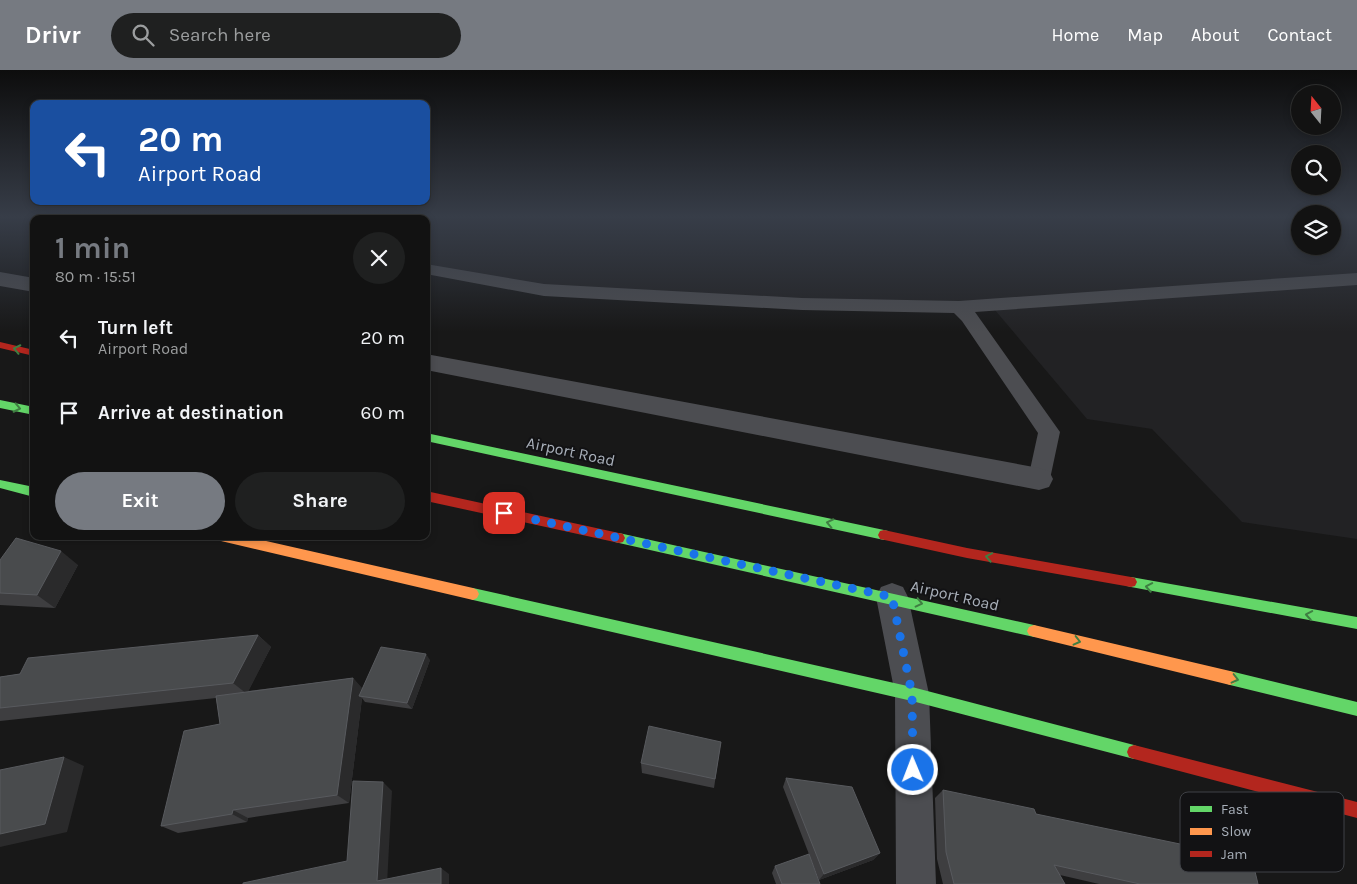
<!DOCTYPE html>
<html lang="en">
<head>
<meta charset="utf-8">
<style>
	body { margin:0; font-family:Karla,sans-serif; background:#1f2020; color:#f1f3f6; height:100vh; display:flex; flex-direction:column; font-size:19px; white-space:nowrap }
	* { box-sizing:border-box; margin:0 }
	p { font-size:16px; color:#9c9e9f }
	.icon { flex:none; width:28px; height:28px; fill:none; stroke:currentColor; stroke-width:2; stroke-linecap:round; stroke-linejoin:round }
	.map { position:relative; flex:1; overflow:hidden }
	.side { position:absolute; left:30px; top:145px; width:400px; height:325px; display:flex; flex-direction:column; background:#121212; border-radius:10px; box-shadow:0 2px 8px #0003,0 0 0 1px #313232 }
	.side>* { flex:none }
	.hud { position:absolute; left:30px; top:30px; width:400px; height:105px; border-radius:10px; box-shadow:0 2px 8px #0003,0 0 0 1px #313232; background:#1a4fa0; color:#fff; overflow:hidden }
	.needle { width:32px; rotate:342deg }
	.fabs { position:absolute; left:1291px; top:15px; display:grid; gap:10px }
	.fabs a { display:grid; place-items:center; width:50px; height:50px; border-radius:50%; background:#121212; box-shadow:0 2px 8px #0003,0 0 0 1px #313232; font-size:25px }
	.pin { position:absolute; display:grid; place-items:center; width:42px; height:42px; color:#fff; margin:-21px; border-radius:10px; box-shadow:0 2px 8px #0006 }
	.me { position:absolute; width:55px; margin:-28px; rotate:359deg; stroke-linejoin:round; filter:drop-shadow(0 0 4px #0008) }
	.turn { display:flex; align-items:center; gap:18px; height:105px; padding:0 25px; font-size:22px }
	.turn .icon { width:65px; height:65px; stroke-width:2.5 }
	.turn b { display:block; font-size:35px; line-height:42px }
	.round { display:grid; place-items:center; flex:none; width:52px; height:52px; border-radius:26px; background:#1f2020 }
	.overview { display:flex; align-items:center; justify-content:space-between; height:85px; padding:0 25px }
	h1 { font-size:30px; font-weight:700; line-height:38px; color:#767a81 }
	.primary-button { display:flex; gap:10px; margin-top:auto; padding:10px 25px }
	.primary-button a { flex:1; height:58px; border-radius:30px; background:#767a81; color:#fff; font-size:20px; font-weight:700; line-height:58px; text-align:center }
	.primary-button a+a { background:#1f2020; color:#f1f3f6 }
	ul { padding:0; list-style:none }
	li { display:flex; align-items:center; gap:15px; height:75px; padding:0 25px }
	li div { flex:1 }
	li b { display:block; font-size:19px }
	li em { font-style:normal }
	header { display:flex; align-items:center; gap:30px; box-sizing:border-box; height:70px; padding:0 25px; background:#767a81; color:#fff }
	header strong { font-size:24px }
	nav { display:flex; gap:28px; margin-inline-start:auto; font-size:18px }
	.search { width:350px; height:45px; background:#1f2020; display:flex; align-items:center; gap:12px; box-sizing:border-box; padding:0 18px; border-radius:28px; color:#9c9e9f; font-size:19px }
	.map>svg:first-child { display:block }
	.built { fill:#222224 }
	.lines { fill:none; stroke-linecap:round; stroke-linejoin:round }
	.lane { fill:#4c4d51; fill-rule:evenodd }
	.street { fill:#4c4d51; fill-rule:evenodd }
	.fast { fill:#63d668; fill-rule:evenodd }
	.slow { fill:#ff974d; fill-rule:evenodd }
	.jam { fill:#b3261e; fill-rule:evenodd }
	.wall { fill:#3e3e40 }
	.shaded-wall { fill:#2a2a2b }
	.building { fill:#494b4d; stroke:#585a5e }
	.oneway { stroke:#3f7e42 }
	.route { stroke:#1a73e8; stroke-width:9; stroke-dasharray:0 16.2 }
	.labels { text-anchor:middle; stroke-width:4; stroke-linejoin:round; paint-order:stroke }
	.street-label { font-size:16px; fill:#a8afb9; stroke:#121214 }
	.key { fill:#121214; stroke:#3f4146; stroke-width:1 }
	.key-label { font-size:14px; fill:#a8afb9 }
</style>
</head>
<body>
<header>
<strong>Drivr</strong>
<div class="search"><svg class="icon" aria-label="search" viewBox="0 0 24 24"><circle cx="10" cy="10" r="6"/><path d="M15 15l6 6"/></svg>Search here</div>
<nav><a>Home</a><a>Map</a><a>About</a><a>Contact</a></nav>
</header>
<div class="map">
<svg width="1357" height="814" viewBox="0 0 1357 814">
	<rect width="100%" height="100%" fill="#181818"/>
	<path class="built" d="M 130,148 L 1300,148 L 1300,176 L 1332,176 L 1333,148 L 1357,148 L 1357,469 L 1242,452 L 1152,359 L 1087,349 L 989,233 L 959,237 L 544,220 L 426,199 L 426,149 Z"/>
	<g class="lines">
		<path class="lane" d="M 122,148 L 141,148 L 141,149 L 122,149 Z
			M 426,194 L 544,214 L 802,228 L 959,231 L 1357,203 L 1357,215 L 975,242 L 1060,362 L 1050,409 L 1047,415 L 1039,418 L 1031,415 L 1028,409 L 1038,363 L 962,251 L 954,243 L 802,240 L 544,226 L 426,204 Z"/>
		<path class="street" d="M 0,202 L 34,208 L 34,222 L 0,216 Z
			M 426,284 L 1039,398 L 1049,401 L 1053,409 L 1049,417 L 1039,420 L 426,300 Z
			M 892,513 L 903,517 L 908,527 L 929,624 L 936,814 L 896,814 L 895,624 L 876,527 L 881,517 Z"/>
		<path class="fast" d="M 0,330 L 34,337 L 34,345 L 0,338 Z
			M 426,363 L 884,460 L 888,461 L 890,465 L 888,469 L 884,470 L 426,371 Z
			M 0,410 L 34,417 L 34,427 L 0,418 Z
			M 619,463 L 1034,555 L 1039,557 L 1041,561 L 1039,565 L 1034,567 L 619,473 L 615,472 L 613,468 L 615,464 Z
			M 1131,507 L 1357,547 L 1357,559 L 1131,517 L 1127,516 L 1125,512 L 1127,508 Z
			M 473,518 L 912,617 L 1134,675 L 1139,677 L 1141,682 L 1139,687 L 1134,689 L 912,631 L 473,530 L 469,528 L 467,524 L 469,520 Z
			M 1230,601 L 1357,632 L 1357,646 L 1230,615 L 1225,613 L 1223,608 L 1225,603 Z"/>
		<path class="slow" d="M 215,466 L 244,466 L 473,518 L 477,520 L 479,524 L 477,528 L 473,530 L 221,471 L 217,470 Z
			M 1034,555 L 1230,601 L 1235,603 L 1237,608 L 1235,613 L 1230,615 L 1034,567 L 1029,565 L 1027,561 L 1029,557 Z"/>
		<path class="jam" d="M 0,272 L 34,280 L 34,286 L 0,278 Z
			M 426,421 L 619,463 L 623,464 L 625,468 L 623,472 L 619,473 L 426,431 Z
			M 884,460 L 967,478 L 1131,507 L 1135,508 L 1137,512 L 1135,516 L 1131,517 L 967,488 L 880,469 L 878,465 L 880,461 Z
			M 1134,675 L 1357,732 L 1357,748 L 1134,689 L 1129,687 L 1127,682 L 1129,677 Z"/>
	</g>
	<path class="wall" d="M 0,490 L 78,495 L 55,538 L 0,535 Z
		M 258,565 L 271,577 L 248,621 L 353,608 L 362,619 L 430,590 L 412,639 L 365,632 L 362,628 L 349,733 L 248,748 L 247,752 L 178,763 L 161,756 L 220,654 L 216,628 L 0,651 L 0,607 Z
		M 721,672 L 714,718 L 642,703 L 641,693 Z
		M 786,708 L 880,783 L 873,790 L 819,810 L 783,717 Z
		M 943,720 L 1036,744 L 1258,814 L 1099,814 L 1060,805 L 1065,814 L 943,814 L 937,789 L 935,728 Z
		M 775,796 L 820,814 L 776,814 L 772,803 Z"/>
	<path class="shaded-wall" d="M 61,481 L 78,495 L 55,538 L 37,525 Z
		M 258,565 L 271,577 L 247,624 L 233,613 Z
		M 426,584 L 430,590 L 412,639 L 407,633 Z
		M 353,608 L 363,619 L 359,626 L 362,628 L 349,733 L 337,725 Z
		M 64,687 L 84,696 L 67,762 L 0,777 L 0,764 Z
		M 383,712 L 392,721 L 387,814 L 377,811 Z
		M 233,740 L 248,748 L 247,752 L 232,744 Z
		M 880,783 L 873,790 L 819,810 L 824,804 Z
		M 441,798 L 449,804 L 449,814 L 441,814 Z"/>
	<path class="building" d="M 16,468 L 61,481 L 37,525 L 0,523 L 0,490 Z
		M 258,565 L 233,613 L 0,638 L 0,607 L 20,604 L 28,588 Z
		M 381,577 L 426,584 L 407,633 L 359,626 Z
		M 353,608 L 337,725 L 233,740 L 232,744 L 161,756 L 184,661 L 220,654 L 216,626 Z
		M 649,656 L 721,672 L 715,709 L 641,693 Z
		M 64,687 L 45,754 L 0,764 L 0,700 Z
		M 786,708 L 852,717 L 880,783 L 824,804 Z
		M 353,711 L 383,712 L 377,811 L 441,798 L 441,814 L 243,814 L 243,813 L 347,791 Z
		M 943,720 L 1034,739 L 1036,744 L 1252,789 L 1258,814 L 1140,814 L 1054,795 L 1065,814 L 954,814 L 946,782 Z
		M 809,784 L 820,814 L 782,814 L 775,796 Z"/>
	<defs><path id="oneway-chevron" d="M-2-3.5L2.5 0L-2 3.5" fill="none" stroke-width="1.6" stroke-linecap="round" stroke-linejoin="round" transform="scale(1.25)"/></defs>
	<g class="oneway">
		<use href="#oneway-chevron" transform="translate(17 279) rotate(-168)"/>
		<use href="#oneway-chevron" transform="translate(17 338) rotate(12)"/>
		<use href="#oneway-chevron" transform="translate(830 453) rotate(-168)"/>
		<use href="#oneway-chevron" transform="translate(989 487) rotate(-169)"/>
		<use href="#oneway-chevron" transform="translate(1149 517) rotate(-170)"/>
		<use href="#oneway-chevron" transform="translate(919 533) rotate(13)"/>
		<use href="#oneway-chevron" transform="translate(1309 545) rotate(-170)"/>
		<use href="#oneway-chevron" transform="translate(1077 571) rotate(14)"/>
		<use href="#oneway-chevron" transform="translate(1235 609) rotate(14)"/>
	</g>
	<linearGradient id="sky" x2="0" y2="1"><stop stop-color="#0d0d0d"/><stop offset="0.56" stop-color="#373d48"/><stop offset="1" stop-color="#373d48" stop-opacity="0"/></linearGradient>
	<rect width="1357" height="262" fill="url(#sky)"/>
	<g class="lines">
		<path class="route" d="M 504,443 L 892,527 L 912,624 L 913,700"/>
	</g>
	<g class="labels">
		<g class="street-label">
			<text transform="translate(571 381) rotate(12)" y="6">Airport Road</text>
			<text transform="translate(955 525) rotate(13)" y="6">Airport Road</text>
		</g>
	</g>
	<rect x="1180" y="722" width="164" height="80" rx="8" class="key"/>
	<rect x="1190" y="736" width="22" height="6" fill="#63d668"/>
	<rect x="1190" y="758" width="22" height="7" fill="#ff974d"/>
	<rect x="1190" y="781" width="22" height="6" fill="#b3261e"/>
	<g class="key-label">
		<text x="1221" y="744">Fast</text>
		<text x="1221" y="766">Slow</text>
		<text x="1221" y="789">Jam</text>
	</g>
</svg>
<div class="fabs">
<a><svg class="needle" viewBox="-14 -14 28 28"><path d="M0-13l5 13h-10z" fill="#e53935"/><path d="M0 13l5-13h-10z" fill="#9c9e9f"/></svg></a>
<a><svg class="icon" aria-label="search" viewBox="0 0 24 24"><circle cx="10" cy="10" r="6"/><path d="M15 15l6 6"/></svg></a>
<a><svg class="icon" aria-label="layers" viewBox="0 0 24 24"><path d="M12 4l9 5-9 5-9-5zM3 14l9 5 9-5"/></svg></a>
</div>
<div class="pin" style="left:504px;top:443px;background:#d93025"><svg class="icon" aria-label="arrive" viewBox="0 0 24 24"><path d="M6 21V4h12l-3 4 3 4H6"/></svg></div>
<svg class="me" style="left:913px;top:700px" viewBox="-20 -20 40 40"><circle r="17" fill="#1a73e8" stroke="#fff" stroke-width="3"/><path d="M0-11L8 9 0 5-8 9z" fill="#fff"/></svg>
<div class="hud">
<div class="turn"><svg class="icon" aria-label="left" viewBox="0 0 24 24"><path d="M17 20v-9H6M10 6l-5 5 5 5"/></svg><div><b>20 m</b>Airport Road</div></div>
</div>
<section class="side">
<div class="overview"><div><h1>1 min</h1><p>80 m · 15:51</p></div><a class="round"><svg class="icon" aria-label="close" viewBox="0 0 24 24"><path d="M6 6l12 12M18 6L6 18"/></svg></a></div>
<ul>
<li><svg class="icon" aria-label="left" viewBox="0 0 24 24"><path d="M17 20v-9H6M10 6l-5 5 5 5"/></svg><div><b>Turn left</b><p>Airport Road</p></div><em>20 m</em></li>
<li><svg class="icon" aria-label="arrive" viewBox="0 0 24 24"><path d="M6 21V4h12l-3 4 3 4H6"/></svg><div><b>Arrive at destination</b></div><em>60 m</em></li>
</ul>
<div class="primary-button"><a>Exit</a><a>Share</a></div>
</section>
</div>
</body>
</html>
